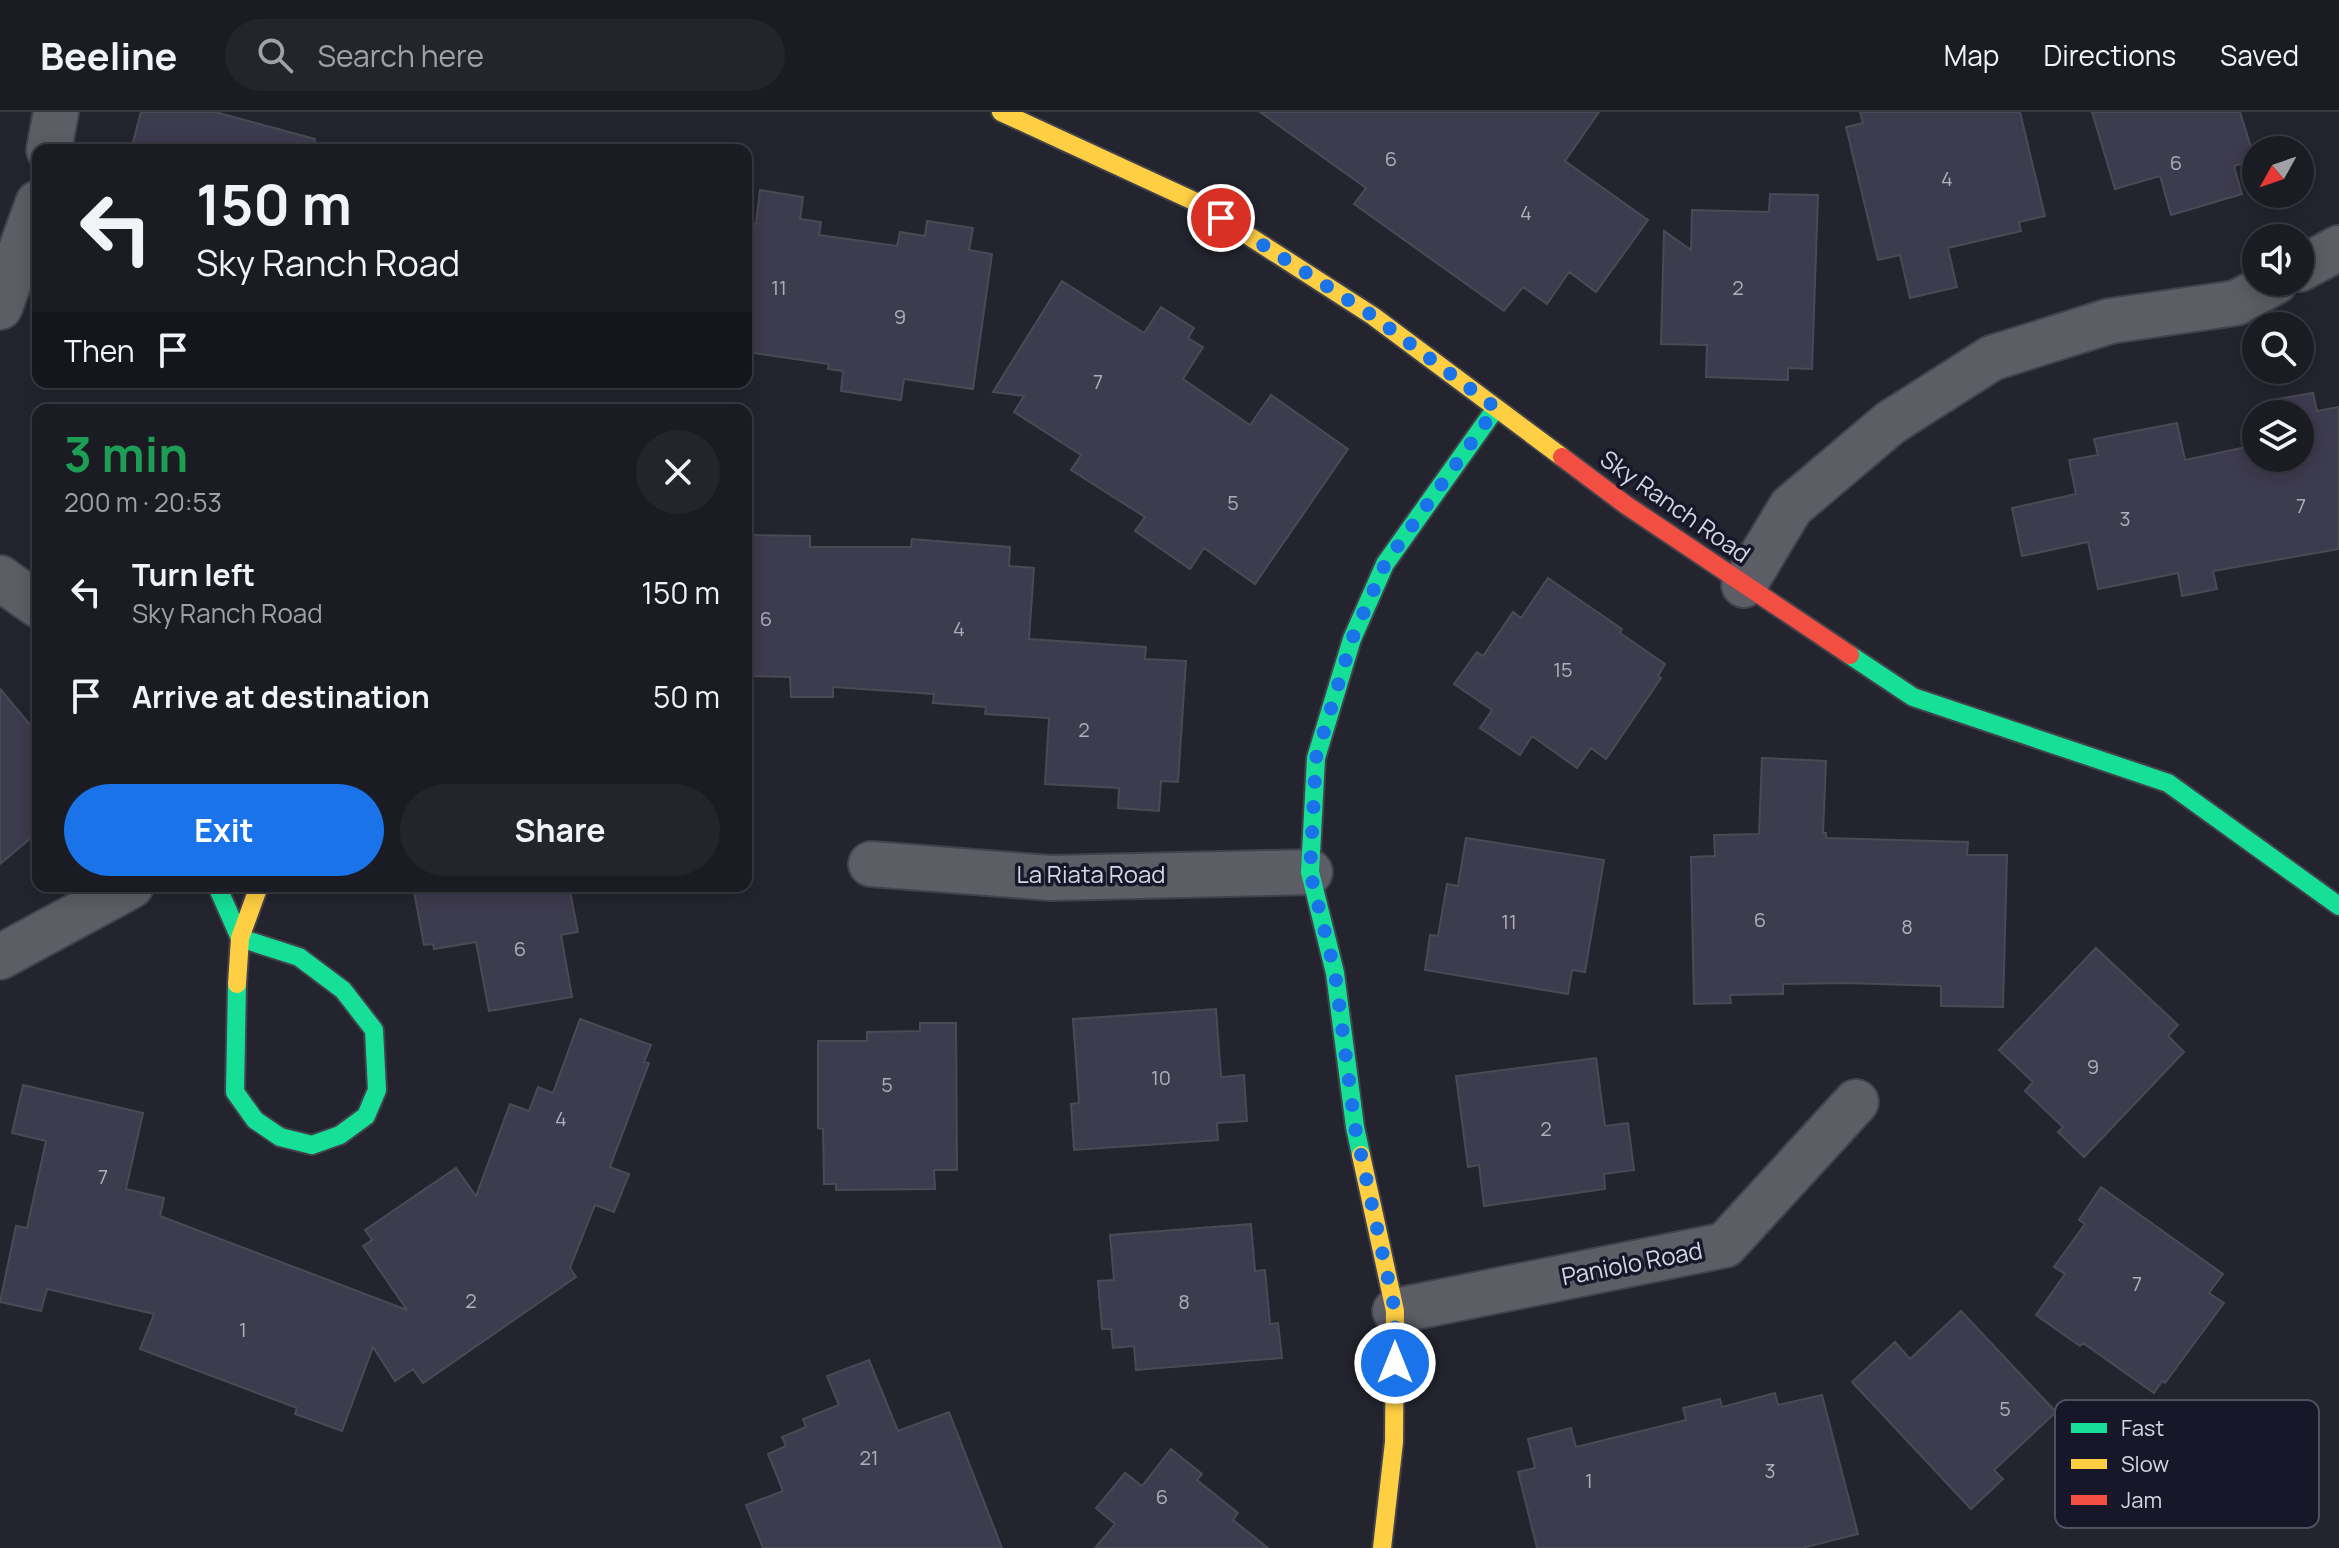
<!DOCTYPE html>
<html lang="en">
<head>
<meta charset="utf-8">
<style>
	body { margin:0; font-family:Manrope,sans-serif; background:#24242b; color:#f1f3f6; height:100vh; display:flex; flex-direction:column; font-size:30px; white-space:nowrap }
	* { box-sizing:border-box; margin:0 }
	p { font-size:26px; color:#a0a1a6 }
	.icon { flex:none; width:44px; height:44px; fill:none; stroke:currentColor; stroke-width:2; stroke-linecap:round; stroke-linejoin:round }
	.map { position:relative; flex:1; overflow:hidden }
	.sheet { position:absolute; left:32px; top:292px; width:720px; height:488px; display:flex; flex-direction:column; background:#1b1b23; border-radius:16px; box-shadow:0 4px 20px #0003,0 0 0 2px #393941 }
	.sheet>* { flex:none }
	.top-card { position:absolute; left:32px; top:32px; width:720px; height:244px; border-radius:16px; box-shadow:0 4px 20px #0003,0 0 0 2px #393941; background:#1b1b23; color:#f1f3f6; overflow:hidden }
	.needle { width:52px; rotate:230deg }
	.controls { position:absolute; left:2242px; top:24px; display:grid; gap:16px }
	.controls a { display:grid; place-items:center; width:72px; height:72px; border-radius:50%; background:#1b1b23; box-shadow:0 4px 20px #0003,0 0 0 2px #393941; font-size:40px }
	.pin { position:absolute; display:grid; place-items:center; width:68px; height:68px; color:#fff; margin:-34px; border:4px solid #fff; border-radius:50%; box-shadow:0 2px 8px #0007 }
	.me { position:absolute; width:88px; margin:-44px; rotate:0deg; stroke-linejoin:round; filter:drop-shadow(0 0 6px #0008) }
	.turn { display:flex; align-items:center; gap:28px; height:168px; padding:0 32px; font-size:36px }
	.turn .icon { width:104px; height:104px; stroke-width:2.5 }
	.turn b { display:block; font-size:56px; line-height:68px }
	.then { display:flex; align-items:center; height:76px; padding:0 32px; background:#0003; gap:16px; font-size:30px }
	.round { display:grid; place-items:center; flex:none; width:84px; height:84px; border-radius:42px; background:#24242b }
	.summary { display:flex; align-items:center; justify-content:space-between; height:136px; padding:0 32px }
	h1 { font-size:48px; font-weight:700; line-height:60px; color:#1e9e55 }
	.cta { display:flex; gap:16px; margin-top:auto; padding:16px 32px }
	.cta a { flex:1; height:92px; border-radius:48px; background:#1a73e8; color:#fff; font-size:32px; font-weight:700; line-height:92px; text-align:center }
	.cta a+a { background:#24242b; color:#f1f3f6 }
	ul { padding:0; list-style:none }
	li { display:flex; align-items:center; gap:24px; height:104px; padding:0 32px }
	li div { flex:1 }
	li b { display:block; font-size:30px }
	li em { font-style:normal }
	header { display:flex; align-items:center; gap:48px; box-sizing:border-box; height:112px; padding:0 40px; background:#1b1b23; border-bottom:2px solid #393941 }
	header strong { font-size:38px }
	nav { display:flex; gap:44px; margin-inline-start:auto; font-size:28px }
	.search { width:560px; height:72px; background:#24242b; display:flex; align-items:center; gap:20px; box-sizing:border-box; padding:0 28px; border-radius:44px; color:#a0a1a6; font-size:30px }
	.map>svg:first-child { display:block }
	.building { fill:#3d3b4e; stroke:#4a4a54; stroke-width:2 }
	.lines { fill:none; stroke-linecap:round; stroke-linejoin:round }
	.street-casing { stroke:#42424c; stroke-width:48 }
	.fast-casing { stroke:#42424c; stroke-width:22 }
	.slow-casing { stroke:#42424c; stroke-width:22 }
	.jam-casing { stroke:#42424c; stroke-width:22 }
	.street { stroke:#5d5d66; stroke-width:44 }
	.fast { stroke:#16e098; stroke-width:18 }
	.slow { stroke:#ffcf43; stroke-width:18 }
	.jam { stroke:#f24e42; stroke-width:18 }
	.route { stroke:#1a73e8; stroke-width:14; stroke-dasharray:0 25.2 }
	.labels { text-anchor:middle; stroke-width:7; stroke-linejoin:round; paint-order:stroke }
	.number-label { font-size:20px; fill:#afaebe }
	.street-label { font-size:24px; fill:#d5d5e3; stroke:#171729 }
	.key { fill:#171729; stroke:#505061; stroke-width:2 }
	.key-label { font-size:22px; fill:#d5d5e3 }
</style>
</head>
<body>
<header>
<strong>Beeline</strong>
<div class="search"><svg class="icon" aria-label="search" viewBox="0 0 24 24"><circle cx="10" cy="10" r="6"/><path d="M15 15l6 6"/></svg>Search here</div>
<nav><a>Map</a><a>Directions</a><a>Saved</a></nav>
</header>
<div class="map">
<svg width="2339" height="1436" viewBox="0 0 2339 1436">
	<rect width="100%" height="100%" fill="#24242f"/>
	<path class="building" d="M 141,0 L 215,0 L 315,27 L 313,38 L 131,38 Z
		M 1260,0 L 1599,0 L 1565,49 L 1648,108 L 1596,180 L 1569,160 L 1547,192 L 1523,175 L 1504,199 L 1354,92 L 1366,76 Z
		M 1860,0 L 2020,0 L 2045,104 L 2019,110 L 2021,119 L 1948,136 L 1957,175 L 1910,186 L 1900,143 L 1878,148 L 1846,15 L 1863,11 Z
		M 2092,0 L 2240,0 L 2255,48 L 2234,54 L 2242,82 L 2171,103 L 2160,64 L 2115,77 Z
		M 760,78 L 803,85 L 800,107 L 821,110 L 819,123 L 897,134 L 900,120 L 925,124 L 927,109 L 973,116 L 969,138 L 992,142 L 973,277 L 904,267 L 901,288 L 841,279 L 843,259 L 828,257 L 829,252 L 746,240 L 746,111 L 756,112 Z
		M 1770,82 L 1818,83 L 1812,257 L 1788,256 L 1788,268 L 1706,265 L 1707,233 L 1661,232 L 1664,119 L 1691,138 L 1692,98 L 1769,100 Z
		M 1062,169 L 1144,221 L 1161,195 L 1194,216 L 1188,226 L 1203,235 L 1183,267 L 1250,313 L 1271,283 L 1348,337 L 1255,472 L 1204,436 L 1190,457 L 1135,419 L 1145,405 L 1071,358 L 1081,343 L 1014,300 L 1024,284 L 993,280 Z
		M 2313,281 L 2317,299 L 2339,295 L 2339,437 L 2213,459 L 2217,477 L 2182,484 L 2178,461 L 2098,477 L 2088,430 L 2022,444 L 2012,396 L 2076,382 L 2069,348 L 2098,343 L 2094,327 L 2177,311 L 2185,348 L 2251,334 L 2248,313 L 2256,311 L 2256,346 L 2300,346 L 2300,302 L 2268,302 L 2266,289 Z
		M 746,423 L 810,424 L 810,435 L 911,435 L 912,427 L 1010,435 L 1009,454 L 1034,456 L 1029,527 L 1146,535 L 1145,547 L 1186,549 L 1178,670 L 1161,669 L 1159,699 L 1118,696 L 1119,676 L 1045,672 L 1049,606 L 985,602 L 986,595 L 933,591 L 934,582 L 833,575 L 833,585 L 791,585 L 790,565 L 746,564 Z
		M 1548,466 L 1622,517 L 1620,521 L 1665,552 L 1658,564 L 1661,566 L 1606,647 L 1591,636 L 1577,656 L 1532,624 L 1520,643 L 1480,616 L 1492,598 L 1454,572 L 1477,540 L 1483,544 L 1513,500 L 1521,506 Z
		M 0,577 L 38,622 L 38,720 L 0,752 Z
		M 1762,646 L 1826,649 L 1823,721 L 1826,721 L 1826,726 L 1968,730 L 1967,743 L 2007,743 L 2003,895 L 1941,894 L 1941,874 L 1847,871 L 1783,872 L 1783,882 L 1730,883 L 1731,891 L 1694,892 L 1691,745 L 1715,744 L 1714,723 L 1759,722 Z
		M 1466,726 L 1604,748 L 1585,860 L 1572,858 L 1568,882 L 1425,858 L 1430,823 L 1438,824 L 1447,772 L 1458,774 Z
		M 413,774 L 569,774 L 578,820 L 561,823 L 572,885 L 489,899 L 476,830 L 434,837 L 433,832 L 424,833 Z
		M 2096,836 L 2178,913 L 2168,924 L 2184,940 L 2084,1045 L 2058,1020 L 2063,1015 L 2025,979 L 2033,970 L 1999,938 Z
		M 1216,897 L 1221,965 L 1244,963 L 1247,1009 L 1217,1011 L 1218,1028 L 1074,1038 L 1071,992 L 1079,991 L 1073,907 Z
		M 580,907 L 651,933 L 644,950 L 649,951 L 610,1055 L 629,1062 L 614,1100 L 595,1093 L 570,1156 L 576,1165 L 423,1271 L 413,1257 L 395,1269 L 373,1235 L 342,1319 L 295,1302 L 297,1296 L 140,1237 L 154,1202 L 47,1177 L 41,1199 L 0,1190 L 16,1114 L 27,1116 L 46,1029 L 12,1021 L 23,973 L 143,1001 L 126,1077 L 164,1086 L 160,1104 L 407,1198 L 363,1134 L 372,1128 L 365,1118 L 456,1056 L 476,1084 L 510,992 L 529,999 L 538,975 L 553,981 Z
		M 920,911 L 956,911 L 957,1058 L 934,1058 L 935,1077 L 836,1078 L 836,1072 L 824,1072 L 823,1017 L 818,1016 L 818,929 L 867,929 L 867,920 L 920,919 Z
		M 1596,946 L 1605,1014 L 1628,1011 L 1634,1058 L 1604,1062 L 1605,1077 L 1484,1094 L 1479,1053 L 1468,1055 L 1456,964 Z
		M 2101,1075 L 2223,1162 L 2209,1181 L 2224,1191 L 2165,1271 L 2162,1269 L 2154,1281 L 2083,1231 L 2080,1234 L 2036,1203 L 2065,1162 L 2054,1155 L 2085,1112 L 2079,1108 Z
		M 1251,1112 L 1255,1159 L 1265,1158 L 1270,1212 L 1278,1211 L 1282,1246 L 1136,1258 L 1134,1234 L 1113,1236 L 1111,1217 L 1102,1217 L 1098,1169 L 1114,1168 L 1110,1123 Z
		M 1961,1199 L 2056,1300 L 1994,1358 L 2003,1367 L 1971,1397 L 1852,1270 L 1895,1230 L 1910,1247 Z
		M 869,1248 L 898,1319 L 949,1300 L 1002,1436 L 763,1436 L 746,1393 L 783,1379 L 768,1342 L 786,1334 L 782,1325 L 806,1315 L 803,1307 L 839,1293 L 827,1264 Z
		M 1775,1281 L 1778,1293 L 1822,1283 L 1858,1422 L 1802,1436 L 1537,1436 L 1518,1360 L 1535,1356 L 1528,1327 L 1571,1316 L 1576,1335 L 1686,1308 L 1683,1296 L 1720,1287 L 1722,1295 Z
		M 1171,1337 L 1202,1362 L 1197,1368 L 1238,1401 L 1233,1408 L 1268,1436 L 1095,1436 L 1115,1412 L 1096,1396 L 1125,1361 L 1142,1374 Z"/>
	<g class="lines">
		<g class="street-casing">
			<path id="street" d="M 49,38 L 56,0
				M 2300,157 L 2339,136
				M 0,195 L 38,91
				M 0,466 L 38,493
				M 1744,473 L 1791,395 L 1890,311 L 1992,246 L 2110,209 L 2236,191 L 2275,170
				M 871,752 L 1051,766 L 1310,760
				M 0,845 L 131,774
				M 1395,1199 L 1725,1133 L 1856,990"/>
		</g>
		<g class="fast-casing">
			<path id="fast" d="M 1850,543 L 1913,585 L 2168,671 L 2339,794
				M 217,774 L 240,826 L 299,845 L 343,878 L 374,918 L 377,978 L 366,1004 L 340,1023 L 312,1033 L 280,1025 L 255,1008 L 235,980 L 237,872
				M 1361,1043 L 1355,1015 L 1335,861 L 1310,760 L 1316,646 L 1352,527 L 1385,452 L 1496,296"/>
		</g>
		<g class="slow-casing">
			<path id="slow" d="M 1001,0 L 1196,90 L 1373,204 L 1562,345
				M 237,872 L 240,826 L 259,774
				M 1361,1043 L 1395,1199 L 1394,1330 L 1382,1436"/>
		</g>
		<g class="jam-casing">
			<path id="jam" d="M 1562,345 L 1626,393 L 1850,543"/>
		</g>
		<use href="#street" class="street"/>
		<use href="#fast" class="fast"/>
		<use href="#slow" class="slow"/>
		<use href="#jam" class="jam"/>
	</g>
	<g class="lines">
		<path class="route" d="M 1221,106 L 1373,204 L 1496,296 L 1385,452 L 1352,527 L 1316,646 L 1310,760 L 1335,861 L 1355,1015 L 1395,1199 L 1395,1251"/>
	</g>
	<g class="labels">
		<g class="number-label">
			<text x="1391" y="54">6</text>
			<text x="2176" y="58">6</text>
			<text x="1947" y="74">4</text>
			<text x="1526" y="108">4</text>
			<text x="779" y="183">11</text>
			<text x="1738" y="183">2</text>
			<text x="900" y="212">9</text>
			<text x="1098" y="277">7</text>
			<text x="1233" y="398">5</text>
			<text x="2301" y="401">7</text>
			<text x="2125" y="414">3</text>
			<text x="766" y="514">6</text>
			<text x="959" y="524">4</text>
			<text x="1563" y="565">15</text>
			<text x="1084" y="625">2</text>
			<text x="1760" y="815">6</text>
			<text x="1509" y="817">11</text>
			<text x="1907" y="822">8</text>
			<text x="520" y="844">6</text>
			<text x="2093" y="962">9</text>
			<text x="1161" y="973">10</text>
			<text x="887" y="980">5</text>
			<text x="561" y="1014">4</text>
			<text x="1546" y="1024">2</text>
			<text x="103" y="1072">7</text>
			<text x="2137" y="1179">7</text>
			<text x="471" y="1196">2</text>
			<text x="1184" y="1197">8</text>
			<text x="243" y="1225">1</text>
			<text x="2005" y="1304">5</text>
			<text x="869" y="1353">21</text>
			<text x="1770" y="1366">3</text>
			<text x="1589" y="1376">1</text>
			<text x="1162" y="1392">6</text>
		</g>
		<g class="street-label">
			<text transform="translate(1675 395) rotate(35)" y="8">Sky Ranch Road</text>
			<text x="1091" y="771">La Riata Road</text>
			<text transform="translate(1632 1152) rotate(-11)" y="8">Paniolo Road</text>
		</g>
	</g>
	<rect x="2055" y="1288" width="264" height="128" rx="12" class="key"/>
	<rect x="2071" y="1311" width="36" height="10" fill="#16e098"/>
	<rect x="2071" y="1347" width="36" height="10" fill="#ffcf43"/>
	<rect x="2071" y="1383" width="36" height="10" fill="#f24e42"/>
	<g class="key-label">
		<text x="2121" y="1324">Fast</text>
		<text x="2121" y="1360">Slow</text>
		<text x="2121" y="1396">Jam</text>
	</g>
</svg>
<div class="controls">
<a><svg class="needle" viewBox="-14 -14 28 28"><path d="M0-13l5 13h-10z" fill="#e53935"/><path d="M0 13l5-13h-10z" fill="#a0a1a6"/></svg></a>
<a><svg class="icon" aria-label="sound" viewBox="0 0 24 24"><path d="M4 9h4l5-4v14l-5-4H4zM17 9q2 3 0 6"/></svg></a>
<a><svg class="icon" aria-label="search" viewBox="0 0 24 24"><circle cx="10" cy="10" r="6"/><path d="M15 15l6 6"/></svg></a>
<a><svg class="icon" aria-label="layers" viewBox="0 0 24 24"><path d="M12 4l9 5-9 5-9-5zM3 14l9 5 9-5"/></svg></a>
</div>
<div class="pin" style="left:1221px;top:106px;background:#d93025"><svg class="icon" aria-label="arrive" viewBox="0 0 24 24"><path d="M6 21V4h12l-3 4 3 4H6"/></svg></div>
<svg class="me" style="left:1395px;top:1251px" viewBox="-20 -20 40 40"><circle r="17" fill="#1a73e8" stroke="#fff" stroke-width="3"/><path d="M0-11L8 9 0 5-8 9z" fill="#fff"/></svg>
<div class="top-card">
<div class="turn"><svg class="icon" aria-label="left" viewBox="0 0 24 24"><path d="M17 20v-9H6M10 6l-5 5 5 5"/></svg><div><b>150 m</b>Sky Ranch Road</div></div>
<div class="then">Then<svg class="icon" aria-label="arrive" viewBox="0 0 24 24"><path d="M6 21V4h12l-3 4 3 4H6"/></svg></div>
</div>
<section class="sheet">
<div class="summary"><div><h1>3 min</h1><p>200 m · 20:53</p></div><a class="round"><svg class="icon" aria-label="close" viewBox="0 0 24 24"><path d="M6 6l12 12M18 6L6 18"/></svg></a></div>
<ul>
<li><svg class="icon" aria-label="left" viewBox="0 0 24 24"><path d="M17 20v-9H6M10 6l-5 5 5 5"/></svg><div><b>Turn left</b><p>Sky Ranch Road</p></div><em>150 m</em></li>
<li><svg class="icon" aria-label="arrive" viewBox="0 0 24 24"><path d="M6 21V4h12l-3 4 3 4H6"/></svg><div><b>Arrive at destination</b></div><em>50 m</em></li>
</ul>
<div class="cta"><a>Exit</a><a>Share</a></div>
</section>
</div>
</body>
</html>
